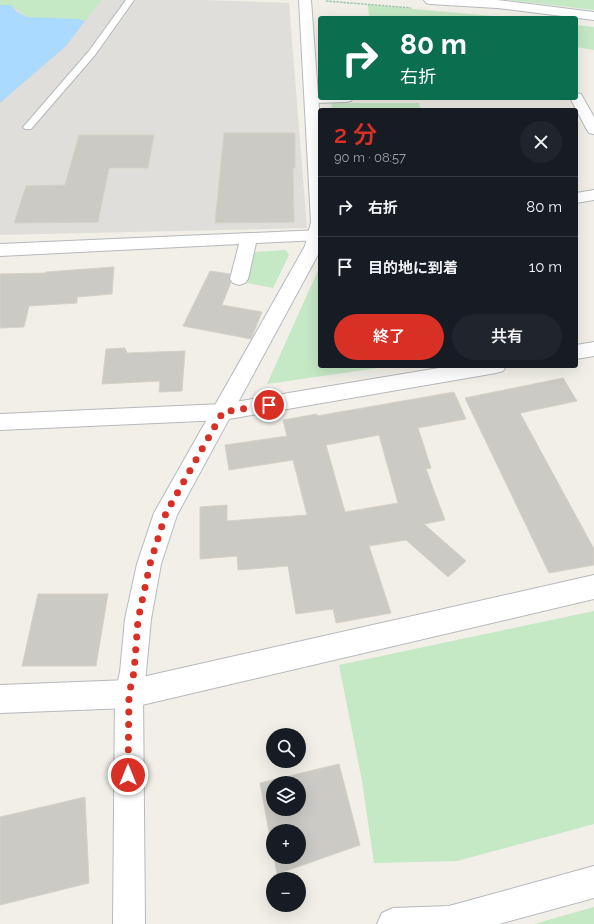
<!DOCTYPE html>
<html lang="ja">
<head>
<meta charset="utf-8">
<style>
	body { margin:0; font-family:Raleway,"Noto Sans JP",sans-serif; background:#20242c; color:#f1f3f6; height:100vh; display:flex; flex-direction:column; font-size:15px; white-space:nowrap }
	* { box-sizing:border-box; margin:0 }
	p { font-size:13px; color:#9ea1a6 }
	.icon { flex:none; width:22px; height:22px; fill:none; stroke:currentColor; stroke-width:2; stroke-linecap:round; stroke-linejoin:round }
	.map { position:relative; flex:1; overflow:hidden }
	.side { position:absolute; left:318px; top:108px; width:260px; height:260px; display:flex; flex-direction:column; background:#171b24; border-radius:4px; box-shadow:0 4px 16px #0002 }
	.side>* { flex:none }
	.top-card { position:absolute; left:318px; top:16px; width:260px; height:84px; border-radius:4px; box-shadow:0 4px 16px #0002; background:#0b6e4f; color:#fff; overflow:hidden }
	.controls { position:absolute; left:266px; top:728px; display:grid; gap:8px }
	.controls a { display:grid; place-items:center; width:40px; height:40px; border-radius:50%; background:#171b24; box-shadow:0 4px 16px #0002; font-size:20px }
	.pin { position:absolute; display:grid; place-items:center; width:34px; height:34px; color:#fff; margin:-17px; border:2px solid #fff; border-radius:50%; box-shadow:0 1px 4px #0007 }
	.me { position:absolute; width:44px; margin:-22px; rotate:0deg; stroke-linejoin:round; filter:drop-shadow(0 0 3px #0008) }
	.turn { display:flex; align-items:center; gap:14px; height:84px; padding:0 16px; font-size:18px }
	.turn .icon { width:52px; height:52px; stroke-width:2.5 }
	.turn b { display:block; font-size:28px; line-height:34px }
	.round { display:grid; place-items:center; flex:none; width:42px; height:42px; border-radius:21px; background:#20242c }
	.overview { display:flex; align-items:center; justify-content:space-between; height:68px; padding:0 16px }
	h1 { font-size:24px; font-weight:600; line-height:30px; color:#d93025 }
	.primary-button { display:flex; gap:8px; margin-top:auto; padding:8px 16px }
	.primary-button a { flex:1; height:46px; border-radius:24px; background:#d93025; color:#fff; font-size:16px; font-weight:600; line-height:46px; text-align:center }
	.primary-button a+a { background:#20242c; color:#f1f3f6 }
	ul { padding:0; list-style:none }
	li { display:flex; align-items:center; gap:12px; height:60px; padding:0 16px; border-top:1px solid #363941 }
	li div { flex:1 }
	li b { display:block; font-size:15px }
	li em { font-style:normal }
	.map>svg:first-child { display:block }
	.industrial { fill:#e0deda }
	.green { fill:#c5e8c5 }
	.water { fill:#aadaff }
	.building { fill:#cccac5; stroke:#d6d1c6; fill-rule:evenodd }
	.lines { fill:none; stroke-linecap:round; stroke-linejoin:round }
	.lane-casing { stroke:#b5b8bc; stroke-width:2 }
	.street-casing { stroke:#b5b8bc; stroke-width:2 }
	.secondary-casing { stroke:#b6babf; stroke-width:2 }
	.path { stroke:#9cc7a9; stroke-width:1.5; stroke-dasharray:2.5 1; stroke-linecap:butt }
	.lane { fill:#fff; fill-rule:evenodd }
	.street { fill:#fff; fill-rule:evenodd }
	.secondary { fill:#fff; fill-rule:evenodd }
	.route { stroke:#d93025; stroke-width:7; stroke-dasharray:0 12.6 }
</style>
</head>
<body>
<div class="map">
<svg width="594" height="924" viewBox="0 0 594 924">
	<rect width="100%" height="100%" fill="#f1efe8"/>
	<path class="industrial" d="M 0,0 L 205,0 L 289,3 L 307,228 L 0,235 Z"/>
	<path class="green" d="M 0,0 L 102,0 L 85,21 L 27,17 L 11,5 L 0,5 Z
		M 509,0 L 594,0 L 594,10 Z
		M 368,5 L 517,18 L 369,18 Z
		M 576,25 L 594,27 L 594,50 L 576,47 Z
		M 331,103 L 419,103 L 421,110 L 332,110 Z
		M 286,250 L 289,255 L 273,288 L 247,283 L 253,252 Z
		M 320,266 L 320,366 L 392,366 L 267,384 Z
		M 594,611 L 594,824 L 457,861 L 374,863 L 362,781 L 339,665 Z
		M 594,907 L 594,924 L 534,924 Z"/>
	<path class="water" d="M 0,5 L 11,5 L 17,12 L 27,17 L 79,19 L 85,21 L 66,46 L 0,103 Z"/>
	<path class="building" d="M 224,133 L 295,133 L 295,168 L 293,168 L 294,222 L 215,223 Z
		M 79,135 L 154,135 L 148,168 L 109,168 L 98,222 L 14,223 L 26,186 L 65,185 Z
		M 114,267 L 112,294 L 77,297 L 77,303 L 29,306 L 24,327 L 0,328 L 0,274 L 46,273 L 46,272 Z
		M 210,271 L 230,274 L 229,279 L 231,282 L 222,305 L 262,312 L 251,339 L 183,326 Z
		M 125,348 L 127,353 L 185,351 L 182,391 L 159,392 L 160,381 L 102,384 L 106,349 Z
		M 563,378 L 577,401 L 520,413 L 594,549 L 594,565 L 549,573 L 465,398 Z
		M 454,392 L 466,419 L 418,428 L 431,468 L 426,469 L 445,520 L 424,524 L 466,561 L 448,577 L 406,540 L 369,546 L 391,613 L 336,623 L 333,609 L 296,614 L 288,566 L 238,570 L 237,556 L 200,559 L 200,507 L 227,505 L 227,521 L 307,515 L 293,460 L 229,470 L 225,445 L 287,436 L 283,420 L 317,414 L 317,416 ZM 379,435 L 398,503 L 345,512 L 326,445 Z
		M 38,594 L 108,594 L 96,666 L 22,666 Z
		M 339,764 L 360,845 L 277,874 L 274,857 L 299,857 L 299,831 L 273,831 L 273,853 L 260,783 ZM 273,783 L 299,783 L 299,809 L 273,809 Z
		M 85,797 L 89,883 L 0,905 L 0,817 Z"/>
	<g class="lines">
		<g class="lane-casing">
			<path id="lane" d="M 126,0 L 134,0 L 95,55 L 31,129 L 25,129 L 23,127 L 25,125 L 89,51 Z"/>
		</g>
		<g class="street-casing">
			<path id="street" d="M 576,93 L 581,94 L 594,117 L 594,134 L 589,133 L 587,130 L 570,98 L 576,98 Z
				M 312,95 L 320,95 L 320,98 L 353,98 L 351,101 L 346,102 L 312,103 L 307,102 L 305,99 L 307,96 Z
				M 594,190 L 594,200 L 576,203 L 576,193 Z
				M 320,230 L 320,240 L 256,243 L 248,279 L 245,283 L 239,285 L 233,283 L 230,279 L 239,244 L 0,256 L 0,244 Z
				M 594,342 L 594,356 L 576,359 L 576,345 Z
				M 451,366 L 506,366 L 503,371 L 496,373 L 223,420 L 0,430 L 0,414 L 223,404 Z
				M 594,575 L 594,599 L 129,708 L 0,713 L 0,685 L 129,680 Z
				M 594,866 L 594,898 L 499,924 L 377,924 L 382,913 L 393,908 L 449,906 Z"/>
		</g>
		<g class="secondary-casing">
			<path id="secondary" d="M 299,0 L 311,0 L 320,122 L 320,251 L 177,515 L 161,564 L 151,619 L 146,672 L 143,694 L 145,924 L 113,924 L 115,694 L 120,672 L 125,619 L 137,564 L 154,513 L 305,246 L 311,222 Z
				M 424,0 L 497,0 L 594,12 L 594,20 L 497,8 L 430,4 L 426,3 Z"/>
		</g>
		<path class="path" d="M 326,1 L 411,8"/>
		<use href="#lane" class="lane"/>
		<use href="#street" class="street"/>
		<use href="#secondary" class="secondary"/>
	</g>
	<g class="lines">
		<path class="route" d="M 128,775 L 129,694 L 134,672 L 138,620 L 150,564 L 166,513 L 223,412 L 269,405"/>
	</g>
</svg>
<div class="controls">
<a><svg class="icon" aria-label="search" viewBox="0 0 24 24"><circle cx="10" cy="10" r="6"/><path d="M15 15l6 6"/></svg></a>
<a><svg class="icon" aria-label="layers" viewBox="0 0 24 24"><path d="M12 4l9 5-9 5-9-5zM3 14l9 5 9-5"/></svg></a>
<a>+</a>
<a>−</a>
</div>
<div class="pin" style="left:269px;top:405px;background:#d93025"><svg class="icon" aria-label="arrive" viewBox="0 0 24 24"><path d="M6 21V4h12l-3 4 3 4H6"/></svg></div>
<svg class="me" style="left:128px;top:775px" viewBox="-20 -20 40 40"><circle r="17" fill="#d93025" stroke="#fff" stroke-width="3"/><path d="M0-11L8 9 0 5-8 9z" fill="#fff"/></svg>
<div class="top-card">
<div class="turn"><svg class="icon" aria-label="right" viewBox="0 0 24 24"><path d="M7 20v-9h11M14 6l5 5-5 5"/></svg><div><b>80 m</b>右折</div></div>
</div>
<section class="side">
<div class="overview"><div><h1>2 分</h1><p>90 m · 08:57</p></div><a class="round"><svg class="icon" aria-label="close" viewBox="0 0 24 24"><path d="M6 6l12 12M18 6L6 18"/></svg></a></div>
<ul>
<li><svg class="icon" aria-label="right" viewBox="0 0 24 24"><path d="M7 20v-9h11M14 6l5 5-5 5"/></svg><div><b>右折</b></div><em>80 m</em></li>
<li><svg class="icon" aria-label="arrive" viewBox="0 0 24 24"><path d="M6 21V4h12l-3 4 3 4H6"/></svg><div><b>目的地に到着</b></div><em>10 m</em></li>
</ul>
<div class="primary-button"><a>終了</a><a>共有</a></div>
</section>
</div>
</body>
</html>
